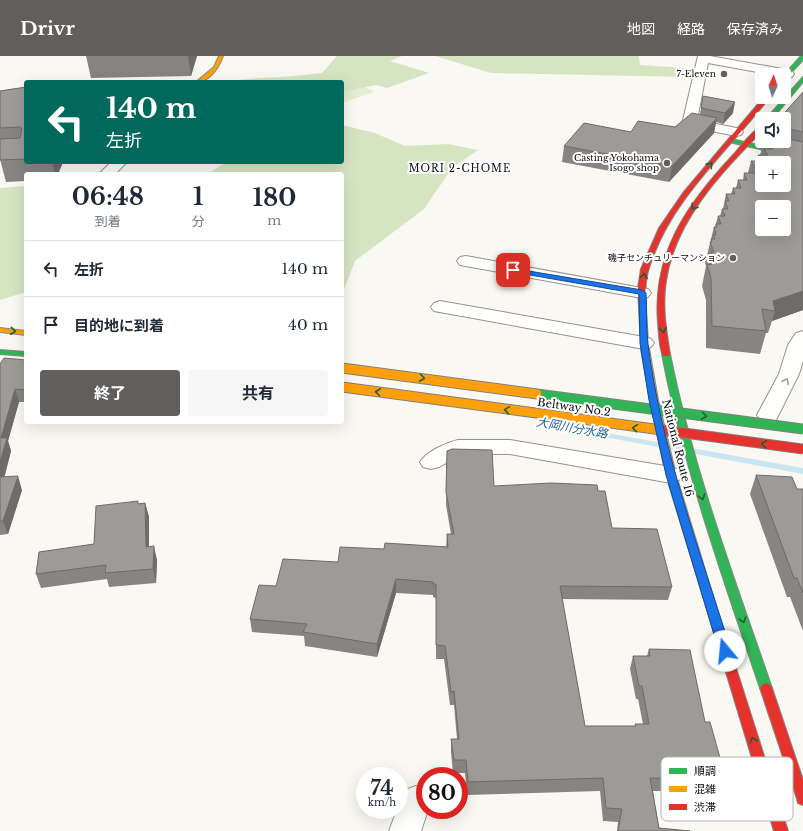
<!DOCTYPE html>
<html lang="ja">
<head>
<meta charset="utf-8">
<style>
	body { margin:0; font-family:"Libre Baskerville","Noto Sans JP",serif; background:#f6f6f7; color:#1f2937; height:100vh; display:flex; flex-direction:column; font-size:15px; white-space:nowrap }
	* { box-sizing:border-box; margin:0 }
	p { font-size:13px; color:#747a83 }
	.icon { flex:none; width:22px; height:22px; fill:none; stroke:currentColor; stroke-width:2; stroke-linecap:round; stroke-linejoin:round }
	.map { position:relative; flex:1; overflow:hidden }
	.panel { position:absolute; left:24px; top:116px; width:320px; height:252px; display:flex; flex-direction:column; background:#fff; border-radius:4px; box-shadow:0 4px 16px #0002 }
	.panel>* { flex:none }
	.banner { position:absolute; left:24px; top:24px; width:320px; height:84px; border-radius:4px; box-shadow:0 4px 16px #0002; background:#00695c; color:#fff; overflow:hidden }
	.needle { width:26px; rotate:4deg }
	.buttons { position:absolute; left:755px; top:12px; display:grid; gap:8px }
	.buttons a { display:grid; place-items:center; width:36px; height:36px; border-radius:4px; background:#fff; box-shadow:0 4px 16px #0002; font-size:20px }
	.speed { position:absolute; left:356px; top:711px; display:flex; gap:8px; font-size:20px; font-weight:700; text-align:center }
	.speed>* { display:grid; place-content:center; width:52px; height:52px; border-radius:50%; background:#fff; box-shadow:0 4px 16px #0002; line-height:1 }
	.speed small { font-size:10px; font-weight:400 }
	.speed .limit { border:6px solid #d22; background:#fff; color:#111 }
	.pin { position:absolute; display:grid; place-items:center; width:34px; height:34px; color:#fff; margin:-17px; border-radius:8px; box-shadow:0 2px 6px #0006 }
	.me { position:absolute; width:44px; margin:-22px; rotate:343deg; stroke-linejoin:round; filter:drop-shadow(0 0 3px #0008) }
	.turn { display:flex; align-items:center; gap:14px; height:84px; padding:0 16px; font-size:18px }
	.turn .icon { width:52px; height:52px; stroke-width:2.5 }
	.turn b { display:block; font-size:28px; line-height:34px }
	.eta { display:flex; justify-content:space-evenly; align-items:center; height:68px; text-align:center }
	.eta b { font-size:24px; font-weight:700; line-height:28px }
	.primary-button { display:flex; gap:8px; margin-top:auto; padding:8px 16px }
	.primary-button a { flex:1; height:46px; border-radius:4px; background:#605f5d; color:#fff; font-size:16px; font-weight:700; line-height:46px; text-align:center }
	.primary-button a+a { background:#f6f6f7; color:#1f2937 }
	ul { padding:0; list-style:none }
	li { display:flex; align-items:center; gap:12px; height:56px; padding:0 16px; border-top:1px solid #e0e1e3 }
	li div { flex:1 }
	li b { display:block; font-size:15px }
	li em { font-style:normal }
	header { display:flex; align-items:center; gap:24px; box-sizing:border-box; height:56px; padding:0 20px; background:#605f5d; color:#fff }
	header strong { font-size:19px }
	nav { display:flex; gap:22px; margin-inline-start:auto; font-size:14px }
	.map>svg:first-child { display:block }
	.green { fill:#e4eed3 }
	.forest { fill:#d5e5c2 }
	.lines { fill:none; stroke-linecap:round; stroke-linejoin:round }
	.stream { fill:#cae5f2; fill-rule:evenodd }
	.street-casing { stroke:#949390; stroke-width:2 }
	.fast-casing { stroke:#8a8987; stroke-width:2 }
	.slow-casing { stroke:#8a8987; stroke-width:2 }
	.jam-casing { stroke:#8a8987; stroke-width:2 }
	.street { fill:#fefefd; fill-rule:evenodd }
	.fast { fill:#30b455; fill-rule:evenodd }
	.slow { fill:#ff9f0a; fill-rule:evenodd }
	.jam { fill:#e5322d; fill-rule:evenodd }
	.fast-bridge-casing { stroke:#81807d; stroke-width:11; stroke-linecap:butt }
	.slow-bridge-casing { stroke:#81807d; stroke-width:11; stroke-linecap:butt }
	.jam-bridge-casing { stroke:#81807d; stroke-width:11; stroke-linecap:butt }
	.fast-bridge { stroke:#30b455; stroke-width:9 }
	.slow-bridge { stroke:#ff9f0a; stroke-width:9 }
	.jam-bridge { stroke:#e5322d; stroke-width:9 }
	.wall { fill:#878583 }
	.shaded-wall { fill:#6e6c6a }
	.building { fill:#9d9b98; stroke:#6e6c6a; fill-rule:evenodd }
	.oneway { stroke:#1e6031 }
	.oneway2 { stroke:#9e9e9d }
	.route { fill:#1a73e8; stroke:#114b97 }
	.poi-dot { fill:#605f5d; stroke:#fff; stroke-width:1.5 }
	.labels { text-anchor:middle; stroke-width:4; stroke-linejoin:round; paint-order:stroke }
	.far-poi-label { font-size:9px; fill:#0d0d0d; stroke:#fff; text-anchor:end }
	.far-neighbourhood-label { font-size:10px; letter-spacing:1px; fill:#0d0d0d; stroke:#fff }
	.street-label { font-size:11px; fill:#0d0d0d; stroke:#fff }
	.water-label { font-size:12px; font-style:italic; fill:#1e6597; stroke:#fff }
	.key { fill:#fff; stroke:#b6b6b6; stroke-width:1 }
	.key-label { font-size:11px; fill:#0d0d0d }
</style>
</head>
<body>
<header>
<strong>Drivr</strong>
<nav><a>地図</a><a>経路</a><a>保存済み</a></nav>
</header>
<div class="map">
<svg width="803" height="775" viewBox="0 0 803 775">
	<rect width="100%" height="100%" fill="#faf8f2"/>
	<path class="green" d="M 358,27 L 374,36 L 342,47 L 342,31 Z"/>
	<path class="forest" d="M 337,0 L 402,0 L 390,5 L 429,17 L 387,32 L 376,29 L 342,36 L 342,26 L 221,26 C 255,21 288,22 322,17 Z
		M 435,0 L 639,0 L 640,9 L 687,12 L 687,21 L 491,17 Z
		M 342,69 L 375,77 L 405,90 L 448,88 L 478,94 L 452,112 L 424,153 L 355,205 L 342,239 L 342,118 L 208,118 L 226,106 L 342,106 Z
		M 26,130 L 26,236 L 0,244 L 0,132 Z"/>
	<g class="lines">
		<path class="stream" d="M 564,370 L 567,370 L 803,412 L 803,418 L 567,374 L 563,372 Z"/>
		<g class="street-casing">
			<path id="street" d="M 698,0 L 710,0 L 788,14 L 792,15 L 794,18 L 792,21 L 784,21 L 784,19 L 773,19 L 708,7 L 697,64 L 741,73 L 743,76 L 741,79 L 736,80 L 686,70 L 683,64 Z
				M 111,106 L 127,106 L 115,118 L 99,118 Z
				M 466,200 L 642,232 L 648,233 L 651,237 L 648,241 L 642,242 L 460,209 L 457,205 L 460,201 Z
				M 440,245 L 644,281 L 651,283 L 654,287 L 651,291 L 644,293 L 434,255 L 431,251 L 434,247 Z
				M 803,275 L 803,305 L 799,318 L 776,364 L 768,366 L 760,364 L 757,359 L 779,318 L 788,289 L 796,277 Z
				M 458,384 L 510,384 L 671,411 L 679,414 L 682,419 L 679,424 L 671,427 L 510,398 L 462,398 L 439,411 L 431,413 L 423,411 L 420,406 C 427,395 446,387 458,384 Z
				M 416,730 L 425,733 L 425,754 L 428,754 L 421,775 L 389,775 L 397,754 L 399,754 L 399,747 L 405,734 Z"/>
		</g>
		<g class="fast-casing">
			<path id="fast" d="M 801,0 L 803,0 L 803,4 L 784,24 L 784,19 Z
				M 803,21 L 803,26 L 772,63 L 766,63 Z
				M 731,83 L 803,99 L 803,103 L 729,86 L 728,85 Z
				M 0,294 L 26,296 L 26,300 L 0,298 Z
				M 663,296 L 669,296 L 670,298 C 693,413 734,522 772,632 L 770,635 L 766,637 L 762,635 L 760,632 C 723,522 684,413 662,298 Z"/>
		</g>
		<g class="slow-casing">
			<path id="slow" d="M 219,0 L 223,0 C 219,11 210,26 196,26 L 214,11 Z
				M 640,268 L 646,268 L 647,270 L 648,287 L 658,344 L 676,419 L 713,540 L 712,543 L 708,544 L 704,543 L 703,540 L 666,419 L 650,344 L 640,287 Z
				M 0,272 L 26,275 L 26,279 L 0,276 Z"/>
		</g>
		<g class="jam-casing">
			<path id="jam" d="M 764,41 L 770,41 C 727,96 670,144 649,212 C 643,230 646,251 647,270 L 646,272 L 640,272 L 638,232 L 641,213 L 659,172 L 683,137 Z
				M 762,70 L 762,75 C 721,117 675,164 666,225 C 662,249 666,274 670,298 L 669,300 L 663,300 C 659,291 659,277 658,267 C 652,197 688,147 734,98 C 741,90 753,74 762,70 Z
				M 708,536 L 712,537 L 713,540 L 788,775 L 774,775 L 703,540 L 704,537 Z
				M 766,627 L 770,629 L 772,632 L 803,724 L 803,749 L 798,747 L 797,743 L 760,632 L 762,629 Z"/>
		</g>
		<use href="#street" class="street"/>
		<use href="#fast" class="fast"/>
		<use href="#slow" class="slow"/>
		<use href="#jam" class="jam"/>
		<g class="fast-bridge-casing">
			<path id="fast-bridge" d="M 537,338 L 803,373"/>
		</g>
		<g class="slow-bridge-casing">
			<path id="slow-bridge" d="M 342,312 L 537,338
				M 342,331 L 662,374"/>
		</g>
		<g class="jam-bridge-casing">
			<path id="jam-bridge" d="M 662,374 L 803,393"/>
		</g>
		<use href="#fast-bridge" class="fast-bridge"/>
		<use href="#slow-bridge" class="slow-bridge"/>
		<use href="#jam-bridge" class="jam-bridge"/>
	</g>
	<path class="wall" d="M 86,0 L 197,0 L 191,20 L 91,22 Z
		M 26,31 L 26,106 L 63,106 L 58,118 L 26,118 L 26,125 L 6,126 L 0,103 L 0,35 Z
		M 803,36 L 803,254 L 772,265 L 768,277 L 766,277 L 760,298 L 706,292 L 706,244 L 702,230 L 706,210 L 705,207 L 714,171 L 715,171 L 718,160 L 720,160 L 722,153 L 723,153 L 726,138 L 731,138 L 733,132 L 736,132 L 738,124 L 743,124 L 744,117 L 748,117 L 751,105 L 756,105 L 758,99 L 760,99 L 764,85 L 784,85 L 784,63 Z
		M 703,40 L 733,57 L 723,68 L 716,66 L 714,77 L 669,126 L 562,106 L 564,90 L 631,76 L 675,71 L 700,58 Z
		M 26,304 L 26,346 L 19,346 L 8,385 L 11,395 L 4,421 L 22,434 L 8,478 L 0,479 L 0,308 Z
		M 447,395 L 494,430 L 598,435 L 612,472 L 672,531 L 668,544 L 562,543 L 585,670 L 635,670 L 635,668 L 643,668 L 638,643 L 636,643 L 630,613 L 633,600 L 647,600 L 649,593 L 705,666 L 726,723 L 721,736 L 653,735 L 659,772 L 690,775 L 617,775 L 618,766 L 603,765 L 600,735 L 467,739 L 465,717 L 453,717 L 451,696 L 451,683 L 457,683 L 454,649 L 450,649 L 444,603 L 436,603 L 436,542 L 433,541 L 433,539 L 396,537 L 377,601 L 305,590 L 304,580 L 252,576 L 250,563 L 276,530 L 338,506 L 384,493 L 446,491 L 447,478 L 451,478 L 446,449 Z
		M 756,419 L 797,433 L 803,433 L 803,575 L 790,541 L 787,541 L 750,438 Z
		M 145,447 L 149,461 L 149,491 L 157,504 L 156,527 L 109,531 L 107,523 L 41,532 L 36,518 L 94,488 L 138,448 Z"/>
	<path class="shaded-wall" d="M 188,0 L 197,0 L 191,20 Z
		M 735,46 L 733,57 L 723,68 L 725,57 Z
		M 717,62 L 714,77 L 669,126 L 672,110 Z
		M 52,106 L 63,106 L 58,118 L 55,118 Z
		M 803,235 L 803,254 L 772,265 L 775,255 L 773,245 Z
		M 15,333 L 19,346 L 8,385 L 11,395 L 1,435 L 0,433 L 0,406 L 1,382 Z
		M 18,420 L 22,434 L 8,478 L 3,465 Z
		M 145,447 L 149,461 L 149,505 L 146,491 Z
		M 154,490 L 157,504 L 156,527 L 153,513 Z
		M 396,523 L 396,537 L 377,601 L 377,588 Z"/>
	<path class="building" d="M 26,31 L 26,103 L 0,104 L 0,83 L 20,82 L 22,73 L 20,71 L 0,72 L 0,35 Z
		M 803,36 L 803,76 L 784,72 L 784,63 L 779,63 Z
		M 703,40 L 735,46 L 725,57 L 701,52 Z
		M 692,57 L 717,62 L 672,110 L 564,90 L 584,67 L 631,76 L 638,65 L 675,71 Z
		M 784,82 L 803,86 L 803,235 L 773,245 L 775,255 L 762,253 L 766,275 L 712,270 L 711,222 L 707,209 L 712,208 L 710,204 L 715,204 L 711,196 L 714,196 L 710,186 L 712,186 L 711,183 L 715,183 L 713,179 L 716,179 L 714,171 L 717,171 L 716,168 L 721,168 L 718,160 L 725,160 L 722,153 L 728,153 L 725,145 L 729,145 L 726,138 L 735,138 L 733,132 L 741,132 L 738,124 L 747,124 L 744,117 L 759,117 L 751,105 L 761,105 L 758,99 L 768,99 L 764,93 L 773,93 L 768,85 L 784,85 ZM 762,107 L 784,107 L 784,129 L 762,129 ZM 762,151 L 784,151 L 784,173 L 762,173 Z
		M 4,302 L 26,304 L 26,334 L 15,333 L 1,382 L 7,382 L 0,406 L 0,308 Z
		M 452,393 L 492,394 L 494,430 L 551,427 L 597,429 L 598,435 L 605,435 L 612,472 L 657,473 L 672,531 L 560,530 L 585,670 L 636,670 L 635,668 L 649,668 L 642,630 L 639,630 L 633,600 L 650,600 L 649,593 L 690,594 L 705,666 L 710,666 L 726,723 L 650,722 L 659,772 L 690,775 L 618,775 L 622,753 L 606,752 L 603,722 L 468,726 L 466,704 L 454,704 L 451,683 L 459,683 L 454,635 L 451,636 L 445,590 L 436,589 L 436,528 L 433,528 L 433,526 L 396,523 L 377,588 L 303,576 L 307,568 L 250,563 L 259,529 L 276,530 L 283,503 L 338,506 L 340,491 L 384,493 L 385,487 L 448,491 L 447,478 L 454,478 L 446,436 L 447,395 Z
		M 756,419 L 792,421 L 797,433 L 803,433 L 803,537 L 797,522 L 794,522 Z
		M 18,420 L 3,465 L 0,465 L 0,421 Z
		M 138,445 L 138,448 L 145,447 L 146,491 L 154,490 L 153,513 L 105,517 L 106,509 L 36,518 L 39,496 L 94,488 L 96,450 Z"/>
	<defs><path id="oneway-chevron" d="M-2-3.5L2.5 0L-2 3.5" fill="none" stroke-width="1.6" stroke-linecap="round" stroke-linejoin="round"/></defs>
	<g class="oneway">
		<use href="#oneway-chevron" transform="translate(710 109) rotate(-49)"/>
		<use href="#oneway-chevron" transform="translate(694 151) rotate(123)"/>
		<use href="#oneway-chevron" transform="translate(644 220) rotate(-81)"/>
		<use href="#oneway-chevron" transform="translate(663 274) rotate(84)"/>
		<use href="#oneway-chevron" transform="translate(13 275) rotate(6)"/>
		<use href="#oneway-chevron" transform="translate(422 322) rotate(7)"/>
		<use href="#oneway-chevron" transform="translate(378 336) rotate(-173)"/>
		<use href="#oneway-chevron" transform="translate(507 354) rotate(-172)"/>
		<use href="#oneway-chevron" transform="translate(704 360) rotate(8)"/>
		<use href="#oneway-chevron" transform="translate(635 372) rotate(-172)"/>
		<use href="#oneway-chevron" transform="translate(764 388) rotate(-173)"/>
		<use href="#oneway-chevron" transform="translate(702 441) rotate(72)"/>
		<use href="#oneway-chevron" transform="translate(743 564) rotate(72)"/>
		<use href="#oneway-chevron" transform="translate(753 684) rotate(-107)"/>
	</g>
	<use class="oneway2" href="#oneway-chevron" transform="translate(786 325) rotate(-63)"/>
	<path class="route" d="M 511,212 L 642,234 L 646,237 C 647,254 646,271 648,288 C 661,392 700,495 731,595 L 729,598 L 725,600 L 721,598 L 719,595 L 666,419 L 649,344 L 640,287 L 639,238 L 513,216 L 510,214 Z"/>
	<g class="poi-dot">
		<circle cx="724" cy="18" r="4"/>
		<circle cx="667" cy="107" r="4"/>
		<circle cx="733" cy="202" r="4"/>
	</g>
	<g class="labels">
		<g class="far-poi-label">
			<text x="716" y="21">7-Eleven</text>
			<text x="659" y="105">Casting Yokohama<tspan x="659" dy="10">Isogo shop</tspan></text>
			<text x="725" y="205">磯子センチュリーマンション</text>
		</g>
		<g class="far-neighbourhood-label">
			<text x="460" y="116">MORI 2-CHOME</text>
		</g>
		<g class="street-label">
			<text transform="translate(574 351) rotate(8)" y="4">Beltway No.2</text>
			<text transform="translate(678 392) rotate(76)" y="4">National Route 16</text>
		</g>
		<g class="water-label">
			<text transform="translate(572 372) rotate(10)" y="4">大岡川分水路</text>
		</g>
	</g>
	<rect x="661" y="701" width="132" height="64" rx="6" class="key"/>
	<rect x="669" y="712" width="18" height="6" fill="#30b455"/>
	<rect x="669" y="730" width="18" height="6" fill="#ff9f0a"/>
	<rect x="669" y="748" width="18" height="6" fill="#e5322d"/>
	<g class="key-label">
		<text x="694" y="719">順調</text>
		<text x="694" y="737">混雑</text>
		<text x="694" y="755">渋滞</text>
	</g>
</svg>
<div class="buttons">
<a><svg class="needle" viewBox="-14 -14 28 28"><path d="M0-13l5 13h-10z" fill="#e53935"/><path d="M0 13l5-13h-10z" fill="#747a83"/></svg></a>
<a><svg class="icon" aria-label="sound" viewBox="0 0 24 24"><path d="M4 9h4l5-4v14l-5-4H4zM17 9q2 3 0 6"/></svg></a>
<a>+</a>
<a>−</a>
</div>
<div class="speed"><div>74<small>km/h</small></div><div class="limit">80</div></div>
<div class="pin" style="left:513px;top:214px;background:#d93025"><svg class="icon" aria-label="arrive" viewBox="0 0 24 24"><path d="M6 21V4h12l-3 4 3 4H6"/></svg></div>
<svg class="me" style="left:725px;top:595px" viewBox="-20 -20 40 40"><circle r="19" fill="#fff"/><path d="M0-13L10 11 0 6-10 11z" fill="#1a73e8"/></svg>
<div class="banner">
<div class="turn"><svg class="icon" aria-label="left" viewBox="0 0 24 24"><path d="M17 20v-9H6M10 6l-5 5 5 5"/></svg><div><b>140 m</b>左折</div></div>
</div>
<section class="panel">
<div class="eta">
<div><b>06:48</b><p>到着</p></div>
<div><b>1</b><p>分</p></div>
<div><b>180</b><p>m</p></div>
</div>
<ul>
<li><svg class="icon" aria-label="left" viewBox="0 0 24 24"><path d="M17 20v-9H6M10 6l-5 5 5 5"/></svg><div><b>左折</b></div><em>140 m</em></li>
<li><svg class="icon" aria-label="arrive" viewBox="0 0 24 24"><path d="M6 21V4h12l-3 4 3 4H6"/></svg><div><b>目的地に到着</b></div><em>40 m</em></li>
</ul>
<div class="primary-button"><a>終了</a><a>共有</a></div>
</section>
</div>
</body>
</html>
